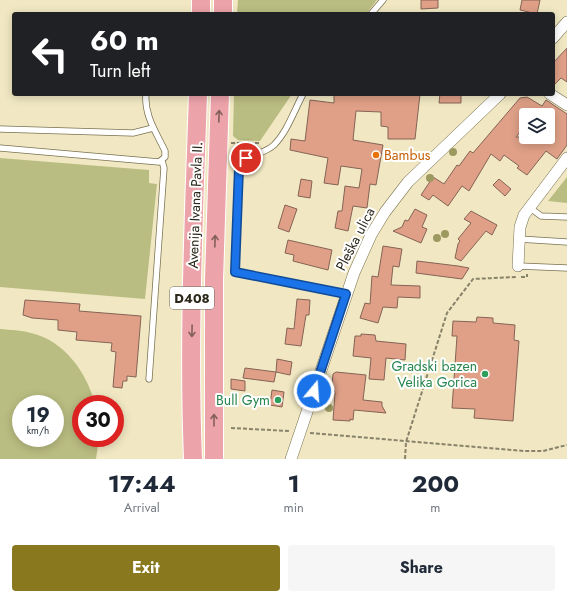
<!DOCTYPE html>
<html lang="en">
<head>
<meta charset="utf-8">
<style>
	body { margin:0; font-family:Jost,sans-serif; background:#f6f6f7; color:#1f2937; height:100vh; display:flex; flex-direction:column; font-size:15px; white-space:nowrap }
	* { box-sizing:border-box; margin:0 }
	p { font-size:13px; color:#747a83 }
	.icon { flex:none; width:22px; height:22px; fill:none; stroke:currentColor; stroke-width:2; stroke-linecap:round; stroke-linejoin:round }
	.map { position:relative; height:459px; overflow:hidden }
	.details { display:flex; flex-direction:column; background:#fff; flex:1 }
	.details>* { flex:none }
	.hud { position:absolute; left:12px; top:12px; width:543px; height:84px; border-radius:4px; box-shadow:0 2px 10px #0003; background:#202124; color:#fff; overflow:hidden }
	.tools { position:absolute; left:519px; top:108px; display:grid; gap:8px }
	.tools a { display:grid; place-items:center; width:36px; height:36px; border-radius:4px; background:#fff; box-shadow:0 2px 10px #0003; font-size:20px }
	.speed { position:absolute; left:12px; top:395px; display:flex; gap:8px; font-size:20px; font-weight:700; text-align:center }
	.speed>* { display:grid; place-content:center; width:52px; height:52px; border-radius:50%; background:#fff; box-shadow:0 2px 10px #0003; line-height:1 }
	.speed small { font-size:10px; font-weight:400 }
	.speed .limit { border:6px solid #d22; background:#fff; color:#111 }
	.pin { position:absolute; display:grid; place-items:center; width:34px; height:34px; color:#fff; margin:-17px; border:2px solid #fff; border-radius:50%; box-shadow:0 1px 4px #0007 }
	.me { position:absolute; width:44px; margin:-22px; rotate:18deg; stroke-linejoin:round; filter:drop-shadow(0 0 3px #0008) }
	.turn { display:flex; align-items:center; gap:14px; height:84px; padding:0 12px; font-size:18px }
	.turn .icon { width:52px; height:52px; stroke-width:2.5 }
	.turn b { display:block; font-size:28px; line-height:34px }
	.eta { display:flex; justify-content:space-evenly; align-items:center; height:68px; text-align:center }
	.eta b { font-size:24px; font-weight:700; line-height:28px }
	.action { display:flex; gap:8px; margin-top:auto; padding:8px 12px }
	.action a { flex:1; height:46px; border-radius:4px; background:#89781d; color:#fff; font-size:16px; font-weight:700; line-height:46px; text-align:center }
	.action a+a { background:#f6f6f7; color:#1f2937 }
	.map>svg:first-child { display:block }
	.green { fill:#babd81; fill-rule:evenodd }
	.building { fill:#dfa087; stroke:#856355; fill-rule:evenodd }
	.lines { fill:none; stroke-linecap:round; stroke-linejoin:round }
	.service-casing { stroke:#797150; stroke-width:7 }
	.minor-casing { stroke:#797150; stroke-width:12 }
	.primary-casing { stroke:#fff; stroke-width:20 }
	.path { stroke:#88826a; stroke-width:2; stroke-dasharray:4 2; stroke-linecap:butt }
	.service { stroke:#fff; stroke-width:5.5 }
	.minor { stroke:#fff; stroke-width:11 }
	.primary { stroke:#eda3aa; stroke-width:18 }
	.tree { fill:#9d9a61 }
	.oneway { stroke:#825f5b }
	.route-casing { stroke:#114b97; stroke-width:10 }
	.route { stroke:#1a73e8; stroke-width:7 }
	.food-dot { fill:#e8710a; stroke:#fff; stroke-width:1.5 }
	.leisure-dot { fill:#2e9e5b; stroke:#fff; stroke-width:1.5 }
	.labels { text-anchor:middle; stroke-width:4; stroke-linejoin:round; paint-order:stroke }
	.shield { fill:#fff; stroke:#6b685f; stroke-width:1 }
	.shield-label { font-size:13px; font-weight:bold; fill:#2b281a }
	.food-label { font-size:14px; fill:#c56008; stroke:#fff; text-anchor:start }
	.street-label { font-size:14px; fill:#2b281a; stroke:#fff }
	.leisure-label { font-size:14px; fill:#27864d; stroke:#fff; text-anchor:end }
</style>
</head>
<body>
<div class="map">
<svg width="567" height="459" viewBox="0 0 567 459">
	<rect width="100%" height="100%" fill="#f1e8c3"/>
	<path class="green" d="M 238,0 L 377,0 L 366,14 L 237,14 Z
		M 234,94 L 292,94 L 260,141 L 238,140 L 233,136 Z
		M 0,158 L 149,170 L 149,183 L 157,184 L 145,299 L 0,287 Z
		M 567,177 L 567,203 L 548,201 Z
		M 0,329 C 10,330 21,330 31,333 C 65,341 87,373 95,404 L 81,404 L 81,438 L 99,438 L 96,459 L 0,459 ZM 21,404 L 55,404 L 55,438 L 21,438 Z"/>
	<path class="building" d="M 421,0 L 438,0 L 438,8 L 421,9 Z
		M 522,0 L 540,0 L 537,14 L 520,10 Z
		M 567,48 L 567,82 L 561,78 L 553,86 L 553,63 Z
		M 334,94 L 420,94 L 415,139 L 388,139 L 388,127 L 381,126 L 381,112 L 356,111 L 353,140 L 383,145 L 376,185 L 370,184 L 367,208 L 353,206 L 348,231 L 335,228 L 338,211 L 342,211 L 345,186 L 359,188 L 362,169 L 341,166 L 338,185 L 324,183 L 328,158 L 290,150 L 291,139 L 305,141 L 310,100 L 334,103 Z
		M 440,94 L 461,94 L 461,103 L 439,103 Z
		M 527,97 L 542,106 L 546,100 L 567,114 L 567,145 L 557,159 L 546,151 L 527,175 L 517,168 L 519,166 L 504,155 L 500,161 L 491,154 L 469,191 L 462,186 L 448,206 L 433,195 L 429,200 L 421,195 L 433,177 L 444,184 L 457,165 L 459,166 L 470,151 L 473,153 L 520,98 ZM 526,115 L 548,115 L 548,137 L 516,137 L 526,125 Z
		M 301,179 L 312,181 L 310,198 L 298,196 Z
		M 499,179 L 511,189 L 505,196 L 493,185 Z
		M 285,205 L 297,209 L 289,232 L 278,228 Z
		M 415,209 L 427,215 L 422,227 L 427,229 L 421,243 L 393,231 L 402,227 L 405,220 L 408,221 Z
		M 471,211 L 497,225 L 492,235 L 486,231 L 461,261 L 455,258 L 458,244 L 460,241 L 458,239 L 471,223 L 464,219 Z
		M 288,240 L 332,250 L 328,270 L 293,261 L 294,255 L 285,253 Z
		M 383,246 L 402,249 L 399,267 L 393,266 L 391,285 L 420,286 L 420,298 L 398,297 L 397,308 L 383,307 L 378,323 L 360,318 L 365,303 L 370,304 L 372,276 L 378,277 Z
		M 417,261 L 458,266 L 469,268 L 462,279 L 416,273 Z
		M 297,299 L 310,300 L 309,315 L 306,315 L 301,346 L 285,344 L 287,328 L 294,329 Z
		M 25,300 L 80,304 L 79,311 L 141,316 L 136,377 L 127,376 L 127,381 L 123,381 L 122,388 L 113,387 L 116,352 L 111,351 L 112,343 L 76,340 L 77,332 L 58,330 L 58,320 L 32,318 L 23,315 Z
		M 477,317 L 493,318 L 493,323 L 515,325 L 514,340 L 519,341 L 513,421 L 474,418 L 475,409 L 452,408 L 457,336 L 452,336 L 453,321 L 476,322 Z
		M 361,334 L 375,335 L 376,341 L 406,344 L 405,360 L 386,358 L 384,380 L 369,379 L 371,358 L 353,356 L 355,336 L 361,336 Z
		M 277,359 L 292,362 L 290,375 L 276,372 Z
		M 245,368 L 276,372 L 274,382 L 243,378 Z
		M 336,372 L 366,375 L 363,400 L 382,402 L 382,406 L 386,413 L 354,410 L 353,420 L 350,419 L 350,421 L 333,420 L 335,393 L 332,385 L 333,374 Z
		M 231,379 L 245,381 L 245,391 L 231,389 Z
		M 272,390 L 284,392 L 282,407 L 270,405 Z"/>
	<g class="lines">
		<g class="service-casing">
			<path id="service" d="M 371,14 L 383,0
				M 303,94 C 294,111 287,132 274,145 C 263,155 246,154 239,168 L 235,272 L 347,294
				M 0,129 L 133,133 L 153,128
				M 0,148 L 159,162 L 165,157 L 165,151 C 156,132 144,115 146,94
				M 529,207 L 541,216 L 567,217
				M 519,239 L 567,242
				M 518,266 L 567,268
				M 149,379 L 164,168 L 162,161"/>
		</g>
		<g class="minor-casing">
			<path id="minor" d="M 553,38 L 567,22
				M 550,94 L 567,105
				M 518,266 L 520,227 L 524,215 L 567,158
				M 291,459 L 354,273 L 371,235 L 385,212 L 408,182 L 500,94"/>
		</g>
		<g class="primary-casing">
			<path id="primary" d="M 201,14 L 201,0
				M 223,14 L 223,0
				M 193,459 C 188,338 194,215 198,94
				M 214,459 L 214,280 L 220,94"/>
		</g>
		<path class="path" d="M 231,143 L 261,143
			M 521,277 L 527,277 L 527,274
			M 231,428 L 289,431
			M 310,433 L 524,451 L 543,451 L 567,445
			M 405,459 L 406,442 L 447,313 L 473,279 L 516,277"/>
		<use href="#service" class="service"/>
		<use href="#minor" class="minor"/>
		<use href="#primary" class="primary"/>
	</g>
	<g class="tree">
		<circle cx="453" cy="152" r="4"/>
		<circle cx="430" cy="178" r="4"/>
		<circle cx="445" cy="234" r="4"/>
		<circle cx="437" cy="238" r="4"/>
		<circle cx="329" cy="408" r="4"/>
	</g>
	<defs><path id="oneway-shaft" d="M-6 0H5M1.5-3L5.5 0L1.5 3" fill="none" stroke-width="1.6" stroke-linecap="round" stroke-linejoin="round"/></defs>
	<g class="oneway">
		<use href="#oneway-shaft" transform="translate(219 116) rotate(-88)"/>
		<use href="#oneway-shaft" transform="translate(215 241) rotate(-88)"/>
		<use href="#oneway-shaft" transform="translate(192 331) rotate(91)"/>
		<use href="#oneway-shaft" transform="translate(214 420) rotate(-90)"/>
	</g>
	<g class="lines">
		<g class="route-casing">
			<path id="route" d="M 246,158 L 239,168 L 235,272 L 346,294 L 314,391"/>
		</g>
		<use href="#route" class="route"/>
	</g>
	<circle class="food-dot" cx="376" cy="155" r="4"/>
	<g class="leisure-dot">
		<circle cx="485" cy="374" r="4"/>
		<circle cx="278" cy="400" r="4"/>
	</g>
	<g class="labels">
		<rect class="shield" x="170" y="287" width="44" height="22" rx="3"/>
		<g class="shield-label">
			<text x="192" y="303">D408</text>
		</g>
		<g class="food-label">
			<text x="384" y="160">Bambus</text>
		</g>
		<g class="street-label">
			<text transform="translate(195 205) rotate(-88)" y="5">Avenija Ivana Pavla II.</text>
			<text transform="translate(355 239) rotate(-63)" y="5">Pleška ulica</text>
		</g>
		<g class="leisure-label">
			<text x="477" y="371">Gradski bazen<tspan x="477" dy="16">Velika Gorica</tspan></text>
			<text x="270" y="405">Bull Gym</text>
		</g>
	</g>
</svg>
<div class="tools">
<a><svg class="icon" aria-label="layers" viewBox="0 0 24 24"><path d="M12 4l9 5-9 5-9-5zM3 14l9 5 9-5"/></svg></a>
</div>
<div class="speed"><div>19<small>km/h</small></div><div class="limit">30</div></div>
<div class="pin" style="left:246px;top:158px;background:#d93025"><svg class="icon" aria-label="arrive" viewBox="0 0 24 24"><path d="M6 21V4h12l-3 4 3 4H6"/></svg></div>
<svg class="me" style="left:314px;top:391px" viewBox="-20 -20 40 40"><circle r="17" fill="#1a73e8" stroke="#fff" stroke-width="3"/><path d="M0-11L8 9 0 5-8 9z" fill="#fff"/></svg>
<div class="hud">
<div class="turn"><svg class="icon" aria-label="left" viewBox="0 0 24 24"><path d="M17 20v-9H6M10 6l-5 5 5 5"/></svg><div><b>60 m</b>Turn left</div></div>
</div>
</div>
<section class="details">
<div class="eta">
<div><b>17:44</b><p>Arrival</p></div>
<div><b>1</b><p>min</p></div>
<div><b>200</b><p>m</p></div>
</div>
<div class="action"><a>Exit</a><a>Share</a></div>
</section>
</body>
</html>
